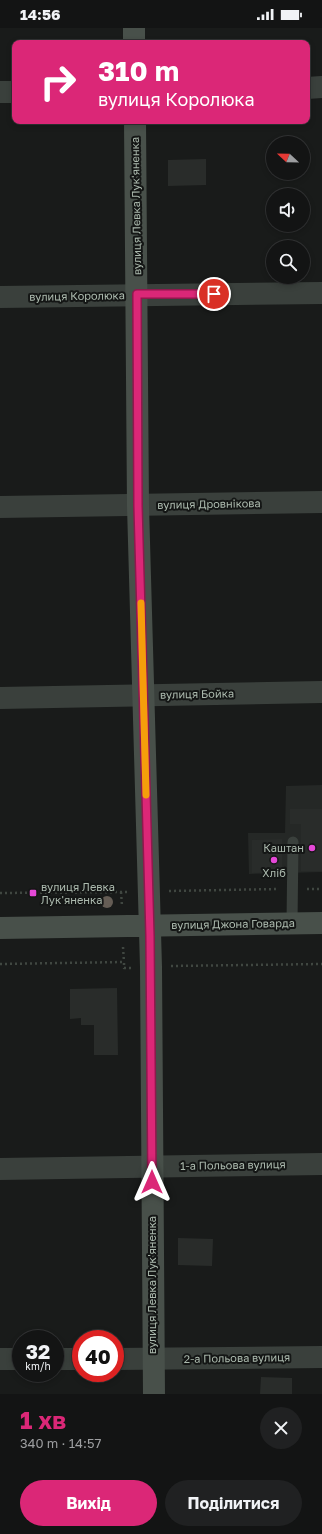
<!DOCTYPE html>
<html lang="uk">
<head>
<meta charset="utf-8">
<style>
	body { margin:0; font-family:"Golos Text",sans-serif; background:#202122; color:#f1f3f6; height:100vh; display:flex; flex-direction:column; font-size:15px; white-space:nowrap }
	* { box-sizing:border-box; margin:0 }
	p { font-size:13px; color:#9d9ea0 }
	.icon { flex:none; width:22px; height:22px; fill:none; stroke:currentColor; stroke-width:2; stroke-linecap:round; stroke-linejoin:round }
	.map { position:relative; height:1366px; overflow:hidden }
	.details { display:flex; flex-direction:column; background:#131414; flex:1 }
	.details>* { flex:none }
	.top-card { position:absolute; left:12px; top:12px; width:298px; height:84px; border-radius:8px; box-shadow:0 2px 6px #0003,0 0 0 1px #323334; background:#db2777; color:#fff; overflow:hidden }
	.needle { width:26px; rotate:292deg }
	.controls { position:absolute; left:266px; top:108px; display:grid; gap:8px }
	.controls a { display:grid; place-items:center; width:44px; height:44px; border-radius:50%; background:#131414; box-shadow:0 2px 6px #0003,0 0 0 1px #323334; font-size:20px }
	.speed { position:absolute; left:12px; top:1302px; display:flex; gap:8px; font-size:20px; font-weight:700; text-align:center }
	.speed>* { display:grid; place-content:center; width:52px; height:52px; border-radius:50%; background:#131414; box-shadow:0 2px 6px #0003,0 0 0 1px #323334; line-height:1 }
	.speed small { font-size:10px; font-weight:400 }
	.speed .limit { border:6px solid #d22; background:#fff; color:#111 }
	.pin { position:absolute; display:grid; place-items:center; width:34px; height:34px; color:#fff; margin:-17px; border:2px solid #fff; border-radius:50%; box-shadow:0 1px 4px #0007 }
	.me { position:absolute; width:44px; margin:-22px; rotate:0deg; stroke-linejoin:round; filter:drop-shadow(0 0 3px #0008) }
	.turn { display:flex; align-items:center; gap:14px; height:84px; padding:0 20px; font-size:18px }
	.turn .icon { width:52px; height:52px; stroke-width:2.5 }
	.turn b { display:block; font-size:28px; line-height:34px }
	.round { display:grid; place-items:center; flex:none; width:42px; height:42px; border-radius:21px; background:#202122 }
	.head { display:flex; align-items:center; justify-content:space-between; height:68px; padding:0 20px }
	h1 { font-size:24px; font-weight:700; line-height:30px; color:#db2777 }
	.action { display:flex; gap:8px; margin-top:auto; padding:8px 20px }
	.action a { flex:1; height:46px; border-radius:24px; background:#db2777; color:#fff; font-size:16px; font-weight:700; line-height:46px; text-align:center }
	.action a+a { background:#202122; color:#f1f3f6 }
	.status { display:flex; justify-content:space-between; align-items:center; height:28px; padding:0 20px; background:#131414; direction:ltr }
	.status svg { height:11px; fill:currentColor }
	.map>svg:first-child { display:block }
	.built { fill:#252826 }
	.building { fill:#292c2a }
	.lines { fill:none; stroke-linecap:round; stroke-linejoin:round }
	.path { stroke:#404741; stroke-width:2.5; stroke-dasharray:2 3; stroke-linecap:butt }
	.lane { stroke:#3a403c; stroke-width:11 }
	.street { stroke:#3a403c; stroke-width:22 }
	.secondary { stroke:#48504a; stroke-width:22 }
	.tree { fill:#655d55 }
	.route-casing { stroke:#8e194d; stroke-width:10 }
	.route { stroke:#db2777; stroke-width:7 }
	.slow { stroke:#f59e0b; stroke-width:7 }
	.poi-dot { fill:#e548d7; stroke:#141615; stroke-width:1.5 }
	.labels { text-anchor:middle; stroke-width:4; stroke-linejoin:round; paint-order:stroke }
	.street-label { font-size:11px; fill:#acbaae; stroke:#141615 }
	.poi-label { font-size:11px; fill:#acbaae; stroke:#141615; text-anchor:end }
</style>
</head>
<body>
<div class="status"><b>14:56</b><svg viewBox="0 0 49 12"><path d="M0 12V9h3v3zM5 12V6h3v6zM10 12V3h3v9zM15 12V0h3v12zM26 1h20v11H26zM47 4h2v5h-2z"/></svg></div>
<div class="map">
<svg width="322" height="1366" viewBox="0 0 322 1366">
	<rect width="100%" height="100%" fill="#191b1a"/>
	<path class="built" d="M 322,757 L 322,844 L 249,846 L 248,805 L 285,805 L 286,758 Z"/>
	<path class="building" d="M 206,131 L 206,157 L 168,158 L 168,132 Z
		M 290,781 L 322,781 L 322,843 L 301,843 L 301,796 L 290,796 Z
		M 282,811 L 282,844 L 252,845 L 252,812 Z
		M 117,960 L 118,1027 L 94,1027 L 94,997 L 81,997 L 81,990 L 70,991 L 70,961 Z
		M 178,1210 L 213,1211 L 212,1238 L 178,1237 Z
		M 261,1349 L 292,1350 L 292,1366 L 260,1366 Z"/>
	<g class="lines">
		<path class="path" d="M 307,861 L 322,861
			M 169,863 L 278,861
			M 121,864 L 122,878
			M 0,865 L 130,864
			M 123,919 L 124,934
			M 0,936 L 124,934 L 124,940 L 132,940
			M 171,938 L 322,936"/>
		<path class="lane" d="M 292,895 L 293,814"/>
		<path class="street" d="M 307,60 L 322,59
			M 0,64 L 15,64
			M 0,269 L 322,265
			M 0,479 L 322,474
			M 0,670 L 322,664
			M 0,1141 L 322,1136
			M 0,1331 L 21,1331
			M 55,1331 L 81,1331
			M 115,1331 L 322,1329"/>
		<path class="secondary" d="M 134,0 L 134,15
			M 135,93 L 138,478 L 151,939 L 154,1366
			M 0,900 L 322,895"/>
	</g>
	<circle class="tree" cx="107" cy="874" r="6"/>
	<g class="lines">
		<g class="route-casing">
			<path id="route" d="M 152,1154 L 150,908 L 138,478 L 137,266 L 214,266"/>
		</g>
		<use href="#route" class="route"/>
		<path class="slow" d="M 141,575 L 146,767"/>
	</g>
	<g class="poi-dot">
		<circle cx="312" cy="820" r="4"/>
		<circle cx="274" cy="832" r="4"/>
		<rect x="29" y="861" width="8" height="8" rx="2"/>
	</g>
	<g class="labels">
		<g class="street-label">
			<text transform="translate(136 178) rotate(-91)" y="4">вулиця Левка Лук'яненка</text>
			<text transform="translate(77 268) rotate(-1)" y="4">вулиця Королюка</text>
			<text transform="translate(209 476) rotate(-1)" y="4">вулиця Дровнікова</text>
			<text transform="translate(197 666) rotate(-1)" y="4">вулиця Бойка</text>
			<text transform="translate(233 896) rotate(-1)" y="4">вулиця Джона Говарда</text>
			<text transform="translate(233 1137) rotate(-1)" y="4">1-а Польова вулиця</text>
			<text transform="translate(152 1257) rotate(-90)" y="4">вулиця Левка Лук'яненка</text>
			<text transform="translate(237 1330) rotate(-1)" y="4">2-а Польова вулиця</text>
		</g>
		<g class="poi-label">
			<text x="304" y="824">Каштан</text>
			<text x="274" y="849" text-anchor="middle">Хліб</text>
			<text x="41" y="863" text-anchor="start">вулиця Левка<tspan x="41" dy="13">Лук'яненка</tspan></text>
		</g>
	</g>
</svg>
<div class="controls">
<a><svg class="needle" viewBox="-14 -14 28 28"><path d="M0-13l5 13h-10z" fill="#e53935"/><path d="M0 13l5-13h-10z" fill="#9d9ea0"/></svg></a>
<a><svg class="icon" aria-label="sound" viewBox="0 0 24 24"><path d="M4 9h4l5-4v14l-5-4H4zM17 9q2 3 0 6"/></svg></a>
<a><svg class="icon" aria-label="search" viewBox="0 0 24 24"><circle cx="10" cy="10" r="6"/><path d="M15 15l6 6"/></svg></a>
</div>
<div class="speed"><div>32<small>km/h</small></div><div class="limit">40</div></div>
<div class="pin" style="left:214px;top:266px;background:#d93025"><svg class="icon" aria-label="arrive" viewBox="0 0 24 24"><path d="M6 21V4h12l-3 4 3 4H6"/></svg></div>
<svg class="me" style="left:152px;top:1154px" viewBox="-20 -20 40 40"><path d="M0-17L14 15 0 8-14 15z" fill="#db2777" stroke="#fff" stroke-width="4"/></svg>
<div class="top-card">
<div class="turn"><svg class="icon" aria-label="right" viewBox="0 0 24 24"><path d="M7 20v-9h11M14 6l5 5-5 5"/></svg><div><b>310 m</b>вулиця Королюка</div></div>
</div>
</div>
<section class="details">
<div class="head"><div><h1>1 хв</h1><p>340 m · 14:57</p></div><a class="round"><svg class="icon" aria-label="close" viewBox="0 0 24 24"><path d="M6 6l12 12M18 6L6 18"/></svg></a></div>
<div class="action"><a>Вихід</a><a>Поділитися</a></div>
</section>
</body>
</html>
